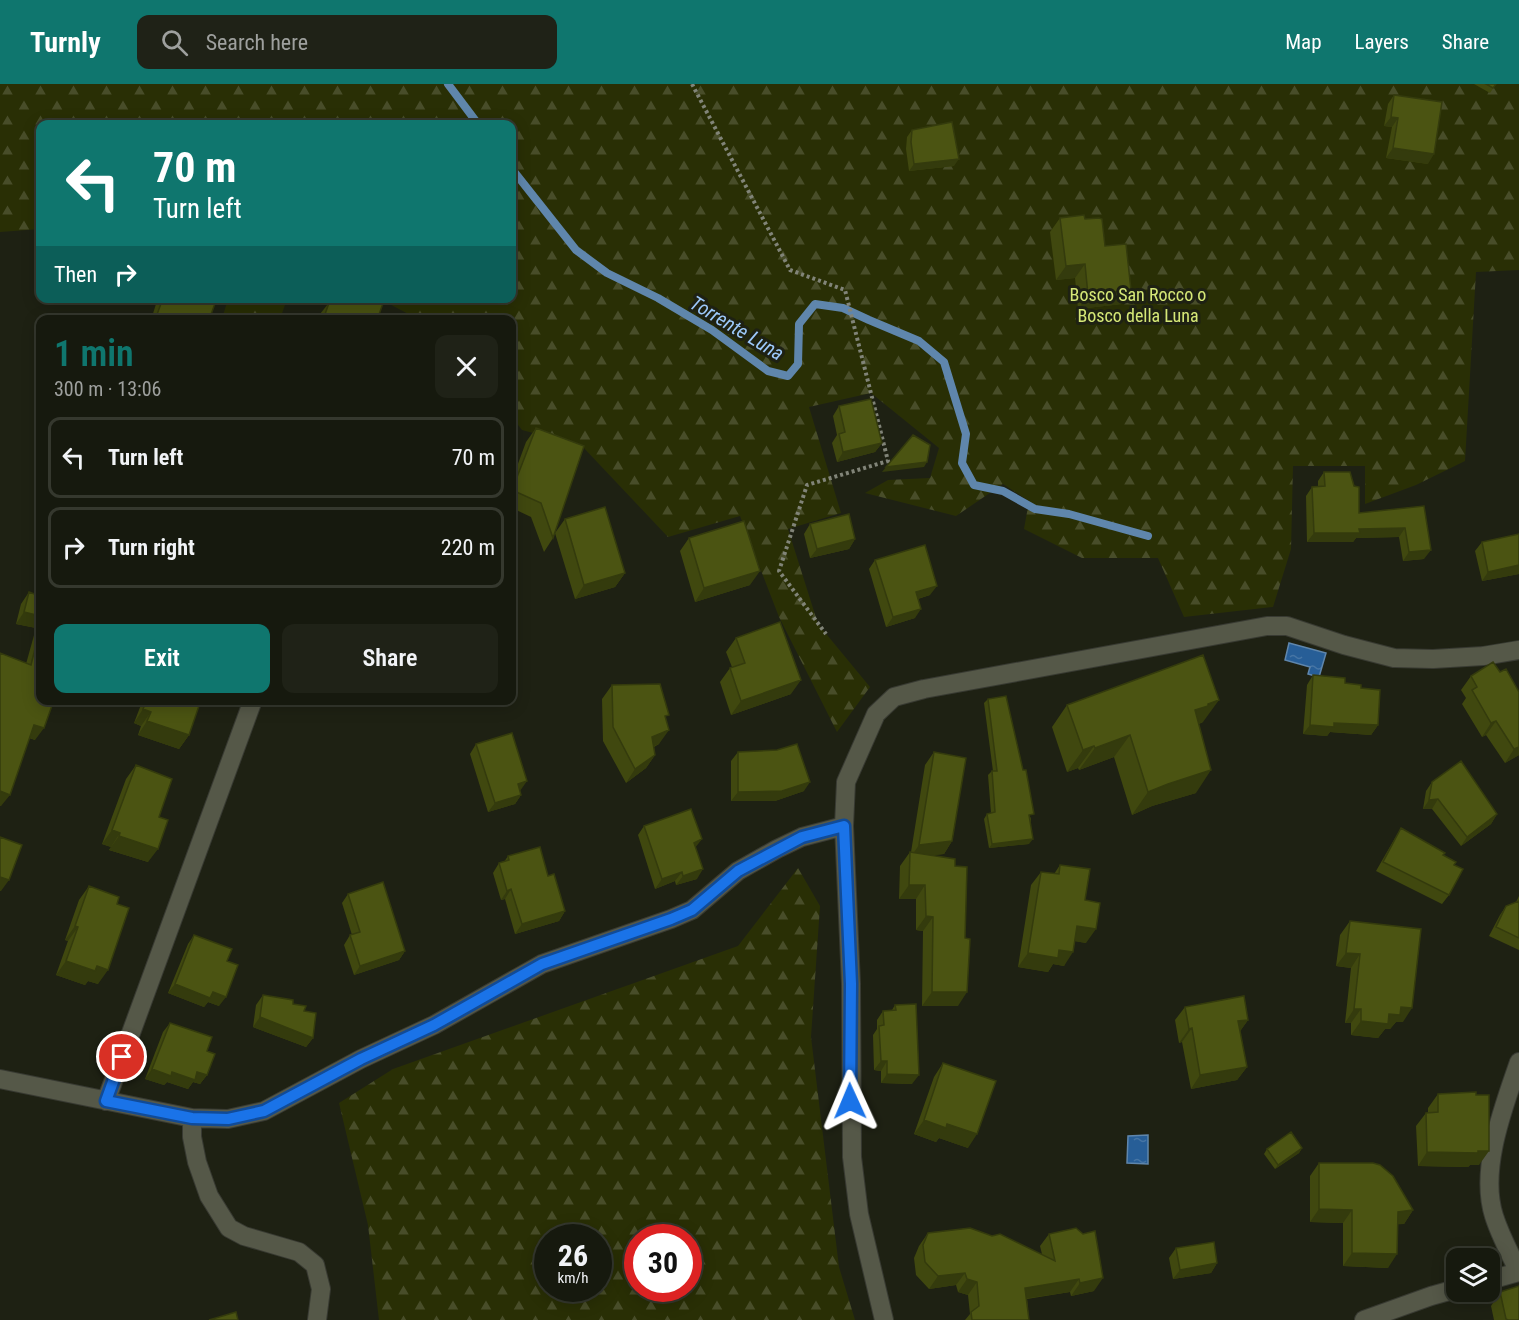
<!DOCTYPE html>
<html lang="en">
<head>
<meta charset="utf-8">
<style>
	body { margin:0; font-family:"Roboto Condensed",sans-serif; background:#1f2217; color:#f1f3f6; height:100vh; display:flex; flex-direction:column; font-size:22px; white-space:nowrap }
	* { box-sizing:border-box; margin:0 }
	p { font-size:20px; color:#9ea09e }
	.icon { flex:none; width:33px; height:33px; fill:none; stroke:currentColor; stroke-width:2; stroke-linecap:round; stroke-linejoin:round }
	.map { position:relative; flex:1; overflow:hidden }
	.side { position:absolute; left:36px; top:231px; width:480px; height:390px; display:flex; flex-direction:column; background:#16190e; border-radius:12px; box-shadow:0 3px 15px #0003,0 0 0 2px #35382e }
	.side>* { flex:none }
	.banner { position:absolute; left:36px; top:36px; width:480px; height:183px; border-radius:12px; box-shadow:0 3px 15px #0003,0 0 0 2px #35382e; background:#0f766e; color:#fff; overflow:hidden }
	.buttons { position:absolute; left:1446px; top:1164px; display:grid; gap:12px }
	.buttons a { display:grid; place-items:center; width:54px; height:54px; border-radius:12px; background:#16190e; box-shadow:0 3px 15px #0003,0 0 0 2px #35382e; font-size:30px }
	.speed { position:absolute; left:534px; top:1140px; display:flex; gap:12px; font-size:30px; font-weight:700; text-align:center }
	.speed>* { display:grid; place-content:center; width:78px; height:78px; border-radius:50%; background:#16190e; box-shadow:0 3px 15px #0003,0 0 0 2px #35382e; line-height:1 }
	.speed small { font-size:15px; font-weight:400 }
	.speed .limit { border:9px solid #d22; background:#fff; color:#111 }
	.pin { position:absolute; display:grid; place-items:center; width:51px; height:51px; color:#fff; margin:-26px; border:3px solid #fff; border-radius:50%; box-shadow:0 2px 6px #0007 }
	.me { position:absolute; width:66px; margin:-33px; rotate:359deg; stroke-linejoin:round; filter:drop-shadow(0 0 4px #0008) }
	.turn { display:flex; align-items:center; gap:21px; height:126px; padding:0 18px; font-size:27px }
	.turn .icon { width:78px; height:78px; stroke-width:2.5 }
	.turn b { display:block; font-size:42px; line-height:51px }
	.then { display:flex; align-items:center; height:57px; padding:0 18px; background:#0003; gap:12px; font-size:22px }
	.round { display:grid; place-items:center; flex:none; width:63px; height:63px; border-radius:12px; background:#1f2217 }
	.overview { display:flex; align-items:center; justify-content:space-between; height:102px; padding:0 18px }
	h1 { font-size:36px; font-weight:600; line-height:45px; color:#0f766e }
	.action { display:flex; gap:12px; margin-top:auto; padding:12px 18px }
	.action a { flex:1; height:69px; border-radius:12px; background:#0f766e; color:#fff; font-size:24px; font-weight:600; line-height:69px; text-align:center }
	.action a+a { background:#1f2217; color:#f1f3f6 }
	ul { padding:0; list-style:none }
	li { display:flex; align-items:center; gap:18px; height:81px; margin:0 12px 9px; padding:0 6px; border:3px solid #35382e; border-radius:12px }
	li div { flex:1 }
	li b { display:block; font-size:22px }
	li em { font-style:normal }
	header { display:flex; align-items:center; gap:36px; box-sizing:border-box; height:84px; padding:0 30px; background:#0f766e; color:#fff }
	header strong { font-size:28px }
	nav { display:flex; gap:33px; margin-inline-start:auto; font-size:21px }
	.search { width:420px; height:54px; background:#1f2217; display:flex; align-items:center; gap:15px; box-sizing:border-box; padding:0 21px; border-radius:12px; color:#9ea09e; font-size:22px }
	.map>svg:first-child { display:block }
	.forest { fill:url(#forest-firs); fill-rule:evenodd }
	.water { fill:url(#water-ripples); stroke:#5f86ac; stroke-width:1.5 }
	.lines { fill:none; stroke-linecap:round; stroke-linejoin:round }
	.stream { stroke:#5f86ac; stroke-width:8 }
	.minor-casing { stroke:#383a32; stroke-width:20 }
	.path { stroke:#818478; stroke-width:4; stroke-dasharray:3 3; stroke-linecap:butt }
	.minor { stroke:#555848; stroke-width:18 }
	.wall { fill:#40480f }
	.shaded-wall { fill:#343b0d }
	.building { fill:#4b5412; stroke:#343b0d; stroke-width:1.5 }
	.route-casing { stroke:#114b97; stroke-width:15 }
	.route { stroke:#1a73e8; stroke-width:10 }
	.labels { text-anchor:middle; stroke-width:6; stroke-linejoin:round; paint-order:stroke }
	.park-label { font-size:18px; fill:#d6e877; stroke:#1e2113 }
	.water-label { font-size:20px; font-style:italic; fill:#9dc9fa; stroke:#1e2113 }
</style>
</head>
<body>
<header>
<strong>Turnly</strong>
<div class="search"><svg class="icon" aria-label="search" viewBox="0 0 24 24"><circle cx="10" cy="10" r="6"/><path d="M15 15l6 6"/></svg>Search here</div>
<nav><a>Map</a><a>Layers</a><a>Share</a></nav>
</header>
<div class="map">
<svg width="1519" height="1236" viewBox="0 0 1519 1236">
	<defs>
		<pattern id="forest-firs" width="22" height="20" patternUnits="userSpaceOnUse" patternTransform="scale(1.5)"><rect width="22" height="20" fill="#292f05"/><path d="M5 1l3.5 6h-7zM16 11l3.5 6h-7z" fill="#484d29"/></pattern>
		<pattern id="water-ripples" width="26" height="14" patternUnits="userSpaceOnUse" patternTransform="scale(1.5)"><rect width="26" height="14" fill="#275e97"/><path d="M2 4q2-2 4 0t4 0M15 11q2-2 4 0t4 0" fill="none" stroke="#4675a5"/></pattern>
	</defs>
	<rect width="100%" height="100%" fill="#1e2113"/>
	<path class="forest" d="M 0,0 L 1519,0 L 1519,186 L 1476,188 L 1465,377 L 1416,401 L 1365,420 L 1365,382 L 1293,382 L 1291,465 L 1273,523 L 1184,533 L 1158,474 L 1082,474 L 1024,445 L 1029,417 L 1003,400 L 956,432 L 865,409 L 888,396 L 930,394 L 939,364 L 871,309 L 809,323 L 841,429 L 788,445 L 818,540 L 870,603 L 837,648 L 779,533 L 740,432 L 668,453 L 582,362 L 522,346 L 512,333 L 512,236 L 418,235 L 380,215 L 512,214 L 512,40 L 40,40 L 40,145 L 0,148 Z
		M 228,215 L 228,214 L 287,215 L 280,235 L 222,235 Z
		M 798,784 L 820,822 L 811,953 L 839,1183 L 855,1236 L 379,1236 L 368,1141 L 339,1019 L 393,985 L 738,862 ZM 548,1154 L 598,1154 L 598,1204 L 548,1204 ZM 638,1154 L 688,1154 L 688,1204 L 638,1204 Z"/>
	<path class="water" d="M 1289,559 L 1326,569 L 1319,593 L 1308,590 L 1310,583 L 1285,576 Z
		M 1148,1051 L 1148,1080 L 1127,1079 L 1128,1052 Z"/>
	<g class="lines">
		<path class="stream" d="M 448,0 L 478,40
			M 512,85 L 576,166 L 607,189 L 658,214 L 712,246 L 768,287 L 788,292 L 798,280 L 799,240 L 815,220 L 843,224 L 869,236 L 919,257 L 944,278 L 966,350 L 962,379 L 974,401 L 1003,407 L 1035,425 L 1069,430 L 1148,452"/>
		<g class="minor-casing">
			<path id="minor" d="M 844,742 L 851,900 L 852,1073 L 859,1130 L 884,1236
				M 0,995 L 192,1034 L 228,1035 L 264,1027 L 361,975 L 434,941 L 542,880 L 671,835 L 692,826 L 738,787 L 777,765 L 802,753 L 844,742 L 846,698 L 876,630 L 894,613 L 924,605 L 1267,542 L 1287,542 L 1344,561 L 1394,574 L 1433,575 L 1483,572 L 1519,566
				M 106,1017 L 253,616
				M 192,1034 L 192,1053 L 197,1078 L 209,1112 L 229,1144 L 244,1152 L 299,1168 L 315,1181 L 321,1205 L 317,1236
				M 1519,1188 C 1510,1170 1500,1151 1494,1132 C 1479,1085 1504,1022 1519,978
				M 1490,1196 L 1519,1188
				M 1364,1236 L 1431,1212 L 1456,1205"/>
		</g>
		<path class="path" d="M 692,0 L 790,186 L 845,206 L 888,377 L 807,401 L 779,487 L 826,550"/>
		<use href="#minor" class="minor"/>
	</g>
	<path class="wall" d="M 1474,0 L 1496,0 L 1490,9 Z
		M 1394,11 L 1428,80 L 1386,74 L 1392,43 L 1384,42 L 1388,20 Z
		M 912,46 L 954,82 L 909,87 L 906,65 L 907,53 Z
		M 1060,134 L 1085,135 L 1105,162 L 1131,206 L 1122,220 L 1078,225 L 1075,194 L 1056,196 L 1050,148 Z
		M 160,214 L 217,214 L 209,236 L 151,236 L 156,220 Z
		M 329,214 L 385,214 L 377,236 L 318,236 L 320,230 L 328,220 Z
		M 839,322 L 882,359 L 875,368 L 837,378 L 832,359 L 837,351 L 833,332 Z
		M 536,344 L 553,454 L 544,468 L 531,433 L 512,424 L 512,396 L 526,358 Z
		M 1324,388 L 1359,429 L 1424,422 L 1424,475 L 1403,477 L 1399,453 L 1356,454 L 1353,458 L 1307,458 L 1306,412 L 1312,403 L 1318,402 L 1318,397 Z
		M 565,435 L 625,489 L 615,503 L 575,515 L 555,449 Z
		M 810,440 L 855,455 L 849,465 L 810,474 L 804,450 Z
		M 1519,450 L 1519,490 L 1482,497 L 1475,467 L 1482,458 Z
		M 689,454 L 750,501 L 695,518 L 680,467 Z
		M 875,476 L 930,511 L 918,515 L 915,534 L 886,543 L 869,485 Z
		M 29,508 L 40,512 L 40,616 L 35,656 L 29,654 L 1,722 L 26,580 L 36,544 L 16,540 L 21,520 Z
		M 736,554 L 791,610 L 731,631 L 720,598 L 730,584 L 732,583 L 726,568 Z
		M 1500,588 L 1519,671 L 1505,679 L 1486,651 L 1482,653 L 1462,620 L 1466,614 L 1461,606 L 1471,592 Z
		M 1313,591 L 1361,604 L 1378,641 L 1371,651 L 1330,648 L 1327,652 L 1303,650 L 1307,601 Z
		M 612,601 L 666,635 L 659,660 L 654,663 L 655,671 L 646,684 L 626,699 L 603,657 L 602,615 Z
		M 988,615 L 1031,735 L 1029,760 L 989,764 L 984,735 L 987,730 L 991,729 L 988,691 L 992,687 L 993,687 L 984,619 Z
		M 138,616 L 201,616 L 189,651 L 179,665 L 138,651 L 141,642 L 134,639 L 142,618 Z
		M 1067,621 L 1203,638 L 1199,640 L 1196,709 L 1152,722 L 1132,731 L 1114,673 L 1079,686 L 1078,684 L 1067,688 L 1052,643 Z
		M 476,660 L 520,707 L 521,711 L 515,720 L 488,728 L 470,670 Z
		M 738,668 L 804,707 L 775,717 L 731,717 L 731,677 Z
		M 934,668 L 952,757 L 944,770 L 931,771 L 958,922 L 922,922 L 923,847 L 916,846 L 916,815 L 899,815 L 900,782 L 910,768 L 911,768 L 925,681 Z
		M 136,681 L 159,733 L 148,778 L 109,766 L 111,763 L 102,760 L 126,695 Z
		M 1432,698 L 1497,730 L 1491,740 L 1461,762 L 1432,725 L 1423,725 L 1426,707 Z
		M 644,742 L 696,764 L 697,795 L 676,801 L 675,797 L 655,805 L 638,751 Z
		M 1401,744 L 1444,771 L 1454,781 L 1449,811 L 1442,820 L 1376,787 L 1395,754 Z
		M 508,772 L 548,792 L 565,827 L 559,837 L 515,850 L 505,815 L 501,816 L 493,789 L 499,779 L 504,778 Z
		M 1060,781 L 1085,816 L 1086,859 L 1075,857 L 1064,882 L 1053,880 L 1048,888 L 1018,883 L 1031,801 L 1041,788 L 1054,790 Z
		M 89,802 L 117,820 L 98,900 L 88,897 L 85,901 L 56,891 L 68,857 L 65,856 L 79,816 Z
		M 348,810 L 405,867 L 399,876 L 354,891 L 344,861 L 350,851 L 352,851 L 342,819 Z
		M 1519,812 L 1519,866 L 1489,852 L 1500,831 L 1506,822 L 1516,818 Z
		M 1350,837 L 1403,938 L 1396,938 L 1390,945 L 1385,945 L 1378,954 L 1351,951 L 1351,939 L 1345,939 L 1351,884 L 1336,882 L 1340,851 Z
		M 194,851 L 227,877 L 219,922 L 208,918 L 204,923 L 168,909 L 188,860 Z
		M 263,911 L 293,920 L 304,927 L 313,954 L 306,963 L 253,943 L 256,921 Z
		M 895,921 L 912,1000 L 881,999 L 881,987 L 874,986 L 873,951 L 877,945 L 877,936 L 883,927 L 892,926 Z
		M 1185,923 L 1248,936 L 1240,947 L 1247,983 L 1237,996 L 1191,1005 L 1182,958 L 1179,959 L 1175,936 Z
		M 170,939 L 207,967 L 207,991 L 200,1000 L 193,998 L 188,1005 L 167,998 L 164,1001 L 145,995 L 163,948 Z
		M 943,979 L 968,1064 L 939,1054 L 936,1058 L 914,1050 L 934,993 Z
		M 1438,1010 L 1479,1081 L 1470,1081 L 1468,1083 L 1418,1082 L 1416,1042 L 1426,1029 L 1428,1029 L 1428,1024 Z
		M 1302,1064 L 1299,1069 L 1275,1085 L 1264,1070 L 1267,1065 Z
		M 1319,1079 L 1413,1126 L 1404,1140 L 1398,1140 L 1388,1184 L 1343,1182 L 1343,1139 L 1310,1138 L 1310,1092 Z
		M 928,1149 L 992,1152 L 1042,1170 L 1040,1162 L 1049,1150 L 1094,1207 L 1071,1212 L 1070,1208 L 1027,1215 L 1029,1236 L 965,1236 L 970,1230 L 968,1211 L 958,1208 L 956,1201 L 929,1205 L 916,1191 L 914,1174 L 919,1162 Z
		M 1176,1164 L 1217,1179 L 1211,1189 L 1173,1195 L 1169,1174 Z
		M 1500,1208 L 1519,1236 L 1494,1236 L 1491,1222 Z"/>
	<path class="shaded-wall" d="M 1391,33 L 1398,34 L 1392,43 L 1384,42 Z
		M 1393,64 L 1434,70 L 1428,80 L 1386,74 Z
		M 959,75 L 954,82 L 909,87 L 914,80 Z
		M 1085,180 L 1075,194 L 1056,196 L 1066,182 Z
		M 1131,206 L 1122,220 L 1078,225 L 1088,211 Z
		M 882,359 L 875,368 L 837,378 L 843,368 Z
		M 927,378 L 924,383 L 882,388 L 886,383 Z
		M 1405,444 L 1399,453 L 1356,454 L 1353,458 L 1307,458 L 1314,449 L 1359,445 Z
		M 855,455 L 849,465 L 810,474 L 817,465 Z
		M 1431,466 L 1424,475 L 1403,477 L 1409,468 Z
		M 1519,481 L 1519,490 L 1482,497 L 1488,488 Z
		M 760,487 L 750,501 L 695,518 L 704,504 Z
		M 625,489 L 615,503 L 575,515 L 584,501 Z
		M 937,502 L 930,511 L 910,517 L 916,508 Z
		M 921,525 L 915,534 L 886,543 L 893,533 Z
		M 24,528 L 40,532 L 40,537 L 36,544 L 16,540 Z
		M 801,596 L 791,610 L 731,631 L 741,617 Z
		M 1219,616 L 1203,638 L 1195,641 L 1195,626 Z
		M 143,625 L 151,628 L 141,642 L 134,639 Z
		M 147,637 L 189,651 L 179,665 L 138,651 Z
		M 1496,637 L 1486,651 L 1482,653 L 1491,639 Z
		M 1334,639 L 1378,641 L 1371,651 L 1330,648 L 1327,652 L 1303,650 L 1310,641 Z
		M 34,641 L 44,644 L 35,656 L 25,652 Z
		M 669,646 L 659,660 L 642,667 L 652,653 Z
		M 1130,651 L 1114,673 L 1079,686 L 1095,664 Z
		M 1094,662 L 1078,684 L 1067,688 L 1083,666 Z
		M 1519,663 L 1519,671 L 1505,679 L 1514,665 Z
		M 655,671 L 646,684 L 626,699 L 635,685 Z
		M 1211,686 L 1196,709 L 1152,722 L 1132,731 L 1148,708 L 1168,700 Z
		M 527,697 L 520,707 L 511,709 L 518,700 Z
		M 810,698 L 804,707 L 775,717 L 731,717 L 738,708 Z
		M 0,707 L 10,711 L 1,722 L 0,722 Z
		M 521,711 L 515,720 L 488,728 L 495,719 Z
		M 1438,715 L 1432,725 L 1423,725 L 1429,716 Z
		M 1497,730 L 1491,740 L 1461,762 L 1467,753 Z
		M 112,746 L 120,749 L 111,763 L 102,760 Z
		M 119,752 L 158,765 L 148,778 L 109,766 Z
		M 702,755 L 695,764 L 694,759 Z
		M 1033,755 L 1029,760 L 989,764 L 992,760 Z
		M 952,757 L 944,770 L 910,774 L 919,761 Z
		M 703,785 L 697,795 L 676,801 L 683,792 Z
		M 682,788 L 675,797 L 655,805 L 662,795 Z
		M 0,793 L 9,796 L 1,807 L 0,807 Z
		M 909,801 L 925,801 L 916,815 L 899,815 Z
		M 511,805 L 505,815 L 501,816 L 507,807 Z
		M 565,827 L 559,837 L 515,850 L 522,840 Z
		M 926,832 L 933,833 L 923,847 L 916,846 Z
		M 75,842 L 78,843 L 68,857 L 65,856 Z
		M 1077,842 L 1096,845 L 1086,859 L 1068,856 Z
		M 1059,866 L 1073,868 L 1064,882 L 1053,880 L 1048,888 L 1018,883 L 1028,869 Z
		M 405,867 L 399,876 L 354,891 L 360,882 Z
		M 1346,869 L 1360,870 L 1351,884 L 1336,882 Z
		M 66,877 L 97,882 L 108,886 L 98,900 L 88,897 L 85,901 L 56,891 Z
		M 175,900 L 213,908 L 226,913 L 219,922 L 208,918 L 204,923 L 168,909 Z
		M 932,908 L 967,908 L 958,922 L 922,922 Z
		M 1401,923 L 1412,924 L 1403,938 L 1396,938 L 1390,945 L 1385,945 L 1378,954 L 1351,951 L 1361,937 L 1389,930 Z
		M 1354,925 L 1361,925 L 1351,939 L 1345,939 Z
		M 260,933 L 313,954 L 306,963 L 253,943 Z
		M 1248,936 L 1239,949 L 1238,937 Z
		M 1192,944 L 1182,958 L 1179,959 L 1189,945 Z
		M 881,977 L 887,977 L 881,987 L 874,986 Z
		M 1247,983 L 1237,996 L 1191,1005 L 1200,991 Z
		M 152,985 L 172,988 L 197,988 L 207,991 L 200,1000 L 193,998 L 188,1005 L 167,998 L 164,1001 L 145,995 Z
		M 887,990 L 919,991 L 912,1000 L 881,999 Z
		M 924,1036 L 947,1040 L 977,1050 L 968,1064 L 939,1054 L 936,1058 L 914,1050 Z
		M 1302,1064 L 1299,1069 L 1275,1085 L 1278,1081 Z
		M 1478,1067 L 1489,1067 L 1479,1081 L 1470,1081 L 1468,1083 L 1418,1082 L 1427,1068 Z
		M 1319,1125 L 1352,1126 L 1343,1139 L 1310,1138 Z
		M 1413,1126 L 1404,1140 L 1389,1141 L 1398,1128 Z
		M 1352,1169 L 1397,1170 L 1388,1184 L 1343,1182 Z
		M 1217,1179 L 1211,1189 L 1173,1195 L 1180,1186 Z
		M 965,1189 L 956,1201 L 929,1205 L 938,1192 Z
		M 1103,1194 L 1094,1207 L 1071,1212 L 1080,1199 Z
		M 967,1195 L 977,1198 L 968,1211 L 958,1208 Z
		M 1079,1195 L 1070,1208 L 1016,1216 L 1025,1204 Z"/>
	<path class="building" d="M 1486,0 L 1496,0 L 1493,4 Z
		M 1394,11 L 1442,18 L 1434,70 L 1393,64 L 1398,34 L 1391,33 Z
		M 952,38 L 959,75 L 914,80 L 911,58 L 912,46 Z
		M 1084,131 L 1085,135 L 1099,134 L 1102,135 L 1105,162 L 1126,160 L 1131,206 L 1088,211 L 1085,180 L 1066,182 L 1060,134 Z
		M 163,214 L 217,214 L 209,236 L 155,236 Z
		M 334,214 L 385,214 L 377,236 L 323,236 L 330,216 L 333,218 Z
		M 871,315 L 882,359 L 843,368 L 839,350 L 845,348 L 839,322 Z
		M 536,344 L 584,362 L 553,454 L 541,419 L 512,406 Z
		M 913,351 L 930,361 L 927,378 L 886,383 Z
		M 1324,388 L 1350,388 L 1354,402 L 1359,403 L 1359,429 L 1424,422 L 1431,466 L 1409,468 L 1405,444 L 1359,445 L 1360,449 L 1314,449 L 1312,403 L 1325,402 Z
		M 605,423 L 625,489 L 584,501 L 565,435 Z
		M 849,430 L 855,455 L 817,465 L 810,440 Z
		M 744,437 L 760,487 L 704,504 L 689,454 Z
		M 1519,450 L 1519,481 L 1488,488 L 1482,458 Z
		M 925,461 L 937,502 L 916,508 L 921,525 L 893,533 L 875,476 Z
		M 29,508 L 40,512 L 40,532 L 24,528 Z
		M 780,538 L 801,596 L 741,617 L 730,584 L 745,579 L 736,554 Z
		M 40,545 L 40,616 L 54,616 L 44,644 L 34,641 L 10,711 L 0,707 L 0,569 L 31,581 Z
		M 1203,571 L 1219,616 L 1208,620 L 1208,622 L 1195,626 L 1211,686 L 1168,700 L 1148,708 L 1130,651 L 1095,664 L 1094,662 L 1083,666 L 1067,621 Z
		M 1493,578 L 1500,588 L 1506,585 L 1519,608 L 1519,663 L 1514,665 L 1496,637 L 1491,639 L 1472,606 L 1477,603 L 1471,592 Z
		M 1313,591 L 1345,594 L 1345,599 L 1361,601 L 1361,604 L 1380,606 L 1378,641 L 1334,639 L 1334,643 L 1310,641 Z
		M 660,600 L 669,631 L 665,632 L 669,646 L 652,653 L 655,671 L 635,685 L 613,643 L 612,601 Z
		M 1006,612 L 1023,686 L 1026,686 L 1034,730 L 1029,731 L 1033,755 L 992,760 L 987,730 L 995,728 L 992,687 L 997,687 L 988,615 Z
		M 147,616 L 201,616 L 189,651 L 147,637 L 151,628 L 143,625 Z
		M 512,649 L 527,697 L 518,700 L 521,711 L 495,719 L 476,660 Z
		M 797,660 L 810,698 L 782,707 L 738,708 L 738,668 L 777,666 Z
		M 934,668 L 966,674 L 952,757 L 919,761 Z
		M 1461,677 L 1497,730 L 1467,753 L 1438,715 L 1429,716 L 1432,698 Z
		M 136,681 L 172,695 L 159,733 L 168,736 L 158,765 L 119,752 L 120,749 L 112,746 Z
		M 691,725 L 702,755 L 694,759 L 703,785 L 683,792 L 682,788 L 662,795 L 644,742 Z
		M 1401,744 L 1445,769 L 1443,771 L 1456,778 L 1454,781 L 1463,785 L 1449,811 L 1383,778 Z
		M 0,753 L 22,761 L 9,796 L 0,793 Z
		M 540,763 L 548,792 L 554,790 L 565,827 L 522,840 L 511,805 L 507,807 L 499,779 L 509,776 L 508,772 Z
		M 910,768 L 955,775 L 955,782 L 967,783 L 965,854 L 970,855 L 967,908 L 932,908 L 933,833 L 926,832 L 925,801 L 909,801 Z
		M 1060,781 L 1090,785 L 1085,816 L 1100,819 L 1096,845 L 1077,842 L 1073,868 L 1059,866 L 1058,874 L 1028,869 L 1041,788 L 1059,790 Z
		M 383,798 L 405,867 L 360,882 L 350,851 L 360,848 L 348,810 Z
		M 89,802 L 119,813 L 117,820 L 129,824 L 108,886 L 97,882 L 95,887 L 66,877 L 78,843 L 75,842 Z
		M 1519,817 L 1519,854 L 1496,843 L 1506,822 Z
		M 1350,837 L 1421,845 L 1412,924 L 1401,923 L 1400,931 L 1389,930 L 1388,940 L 1361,937 L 1361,925 L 1354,925 L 1360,870 L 1346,869 Z
		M 194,851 L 232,865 L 227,877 L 238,881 L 226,913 L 213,908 L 210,914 L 175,900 Z
		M 263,911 L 293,916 L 293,920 L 306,922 L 304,927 L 316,929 L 313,954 L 260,933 Z
		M 1244,912 L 1248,936 L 1238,937 L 1247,983 L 1200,991 L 1192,944 L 1189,945 L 1185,923 Z
		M 916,920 L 919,991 L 887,990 L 887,977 L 881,977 L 879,942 L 884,941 L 883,927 L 896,926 L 895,921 Z
		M 170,939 L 212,953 L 207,967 L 215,970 L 207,991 L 197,988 L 195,996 L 172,988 L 171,992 L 152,985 Z
		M 943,979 L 996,997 L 977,1050 L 947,1040 L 946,1044 L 924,1036 Z
		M 1476,1008 L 1476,1011 L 1489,1011 L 1489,1067 L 1478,1067 L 1478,1069 L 1427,1068 L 1426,1029 L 1438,1028 L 1438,1010 Z
		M 1291,1048 L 1302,1064 L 1278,1081 L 1267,1065 Z
		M 1319,1079 L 1373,1079 L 1380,1081 L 1393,1092 L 1413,1126 L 1398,1128 L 1397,1170 L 1352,1169 L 1352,1126 L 1319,1125 Z
		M 970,1144 L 992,1152 L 1000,1150 L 1055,1177 L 1049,1150 L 1076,1144 L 1083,1150 L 1095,1147 L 1103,1194 L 1080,1199 L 1079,1195 L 1025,1204 L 1029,1236 L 972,1236 L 971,1228 L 979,1222 L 977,1198 L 967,1195 L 965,1189 L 938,1192 L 925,1178 L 923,1161 L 928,1149 Z
		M 1214,1158 L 1217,1179 L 1180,1186 L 1176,1164 Z
		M 1519,1202 L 1519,1236 L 1508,1236 L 1506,1235 L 1500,1208 Z
		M 236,1228 L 238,1236 L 209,1236 Z"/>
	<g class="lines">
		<g class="route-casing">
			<path id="route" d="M 122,973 L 106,1017 L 192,1034 L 228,1035 L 264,1027 L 361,975 L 434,941 L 542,880 L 671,835 L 692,826 L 738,787 L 802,753 L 844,742 L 851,900 L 850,1017"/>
		</g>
		<use href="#route" class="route"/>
	</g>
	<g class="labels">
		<g class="park-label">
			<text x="1138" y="217">Bosco San Rocco o<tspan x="1138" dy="21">Bosco della Luna</tspan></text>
		</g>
		<g class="water-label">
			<text transform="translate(737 244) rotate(31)" y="7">Torrente Luna</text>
		</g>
	</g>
</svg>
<div class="buttons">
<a><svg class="icon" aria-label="layers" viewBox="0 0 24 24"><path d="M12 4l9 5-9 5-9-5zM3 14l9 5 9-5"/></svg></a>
</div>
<div class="speed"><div>26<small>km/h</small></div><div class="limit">30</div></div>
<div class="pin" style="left:122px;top:973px;background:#d93025"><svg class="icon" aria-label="arrive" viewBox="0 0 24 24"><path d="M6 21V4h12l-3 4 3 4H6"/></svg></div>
<svg class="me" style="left:850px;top:1017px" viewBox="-20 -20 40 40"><path d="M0-17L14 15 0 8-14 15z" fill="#1a73e8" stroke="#fff" stroke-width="4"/></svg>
<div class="banner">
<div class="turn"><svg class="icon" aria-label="left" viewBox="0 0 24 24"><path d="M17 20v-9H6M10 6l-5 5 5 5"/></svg><div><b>70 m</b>Turn left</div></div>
<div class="then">Then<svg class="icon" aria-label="right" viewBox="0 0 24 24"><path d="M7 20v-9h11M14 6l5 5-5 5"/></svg></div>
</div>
<section class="side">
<div class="overview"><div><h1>1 min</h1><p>300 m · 13:06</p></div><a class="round"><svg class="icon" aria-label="close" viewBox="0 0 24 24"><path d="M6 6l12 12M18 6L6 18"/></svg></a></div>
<ul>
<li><svg class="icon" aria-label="left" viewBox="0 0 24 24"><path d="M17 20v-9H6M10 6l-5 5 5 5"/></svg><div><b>Turn left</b></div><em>70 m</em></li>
<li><svg class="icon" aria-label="right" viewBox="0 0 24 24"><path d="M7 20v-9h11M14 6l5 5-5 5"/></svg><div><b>Turn right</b></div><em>220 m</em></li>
</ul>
<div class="action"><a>Exit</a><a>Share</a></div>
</section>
</div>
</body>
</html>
